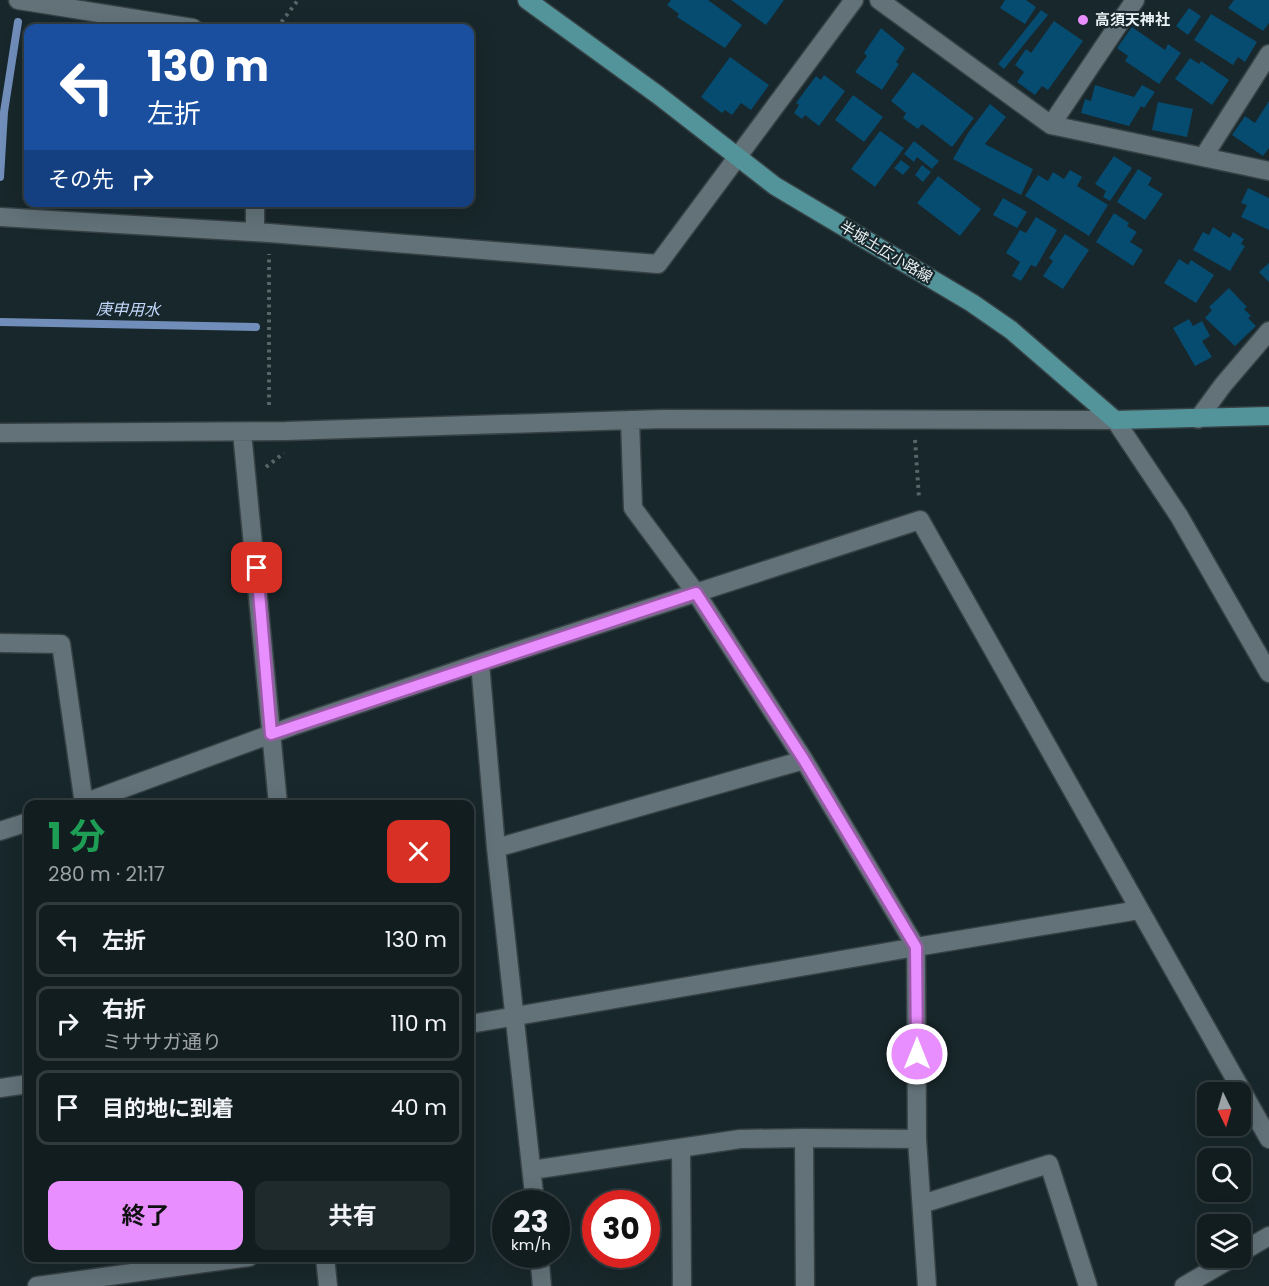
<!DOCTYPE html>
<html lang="ja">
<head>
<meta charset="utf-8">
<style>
	body { margin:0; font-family:Poppins,"Noto Sans JP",sans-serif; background:#1f2a2d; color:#f1f3f6; height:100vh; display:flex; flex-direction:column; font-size:22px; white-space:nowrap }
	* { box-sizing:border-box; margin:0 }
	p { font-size:20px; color:#9ca2a5 }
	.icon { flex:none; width:33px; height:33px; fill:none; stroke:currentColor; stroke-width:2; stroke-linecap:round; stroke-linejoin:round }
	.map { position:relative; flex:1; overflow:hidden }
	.side { position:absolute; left:24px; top:800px; width:450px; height:462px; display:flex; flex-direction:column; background:#121d20; border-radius:12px; box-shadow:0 6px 24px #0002,0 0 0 2px #313b3e }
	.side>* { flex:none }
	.guide { position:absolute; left:24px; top:24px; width:450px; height:183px; border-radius:12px; box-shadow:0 6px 24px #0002,0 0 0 2px #313b3e; background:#1a4fa0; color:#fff; overflow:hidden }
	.needle { width:39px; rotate:175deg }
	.tools { position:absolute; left:1197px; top:1082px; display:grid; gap:12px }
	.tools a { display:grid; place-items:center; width:54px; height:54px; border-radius:12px; background:#121d20; box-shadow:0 6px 24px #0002,0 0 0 2px #313b3e; font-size:30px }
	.speed { position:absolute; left:492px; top:1190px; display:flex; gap:12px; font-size:30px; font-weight:700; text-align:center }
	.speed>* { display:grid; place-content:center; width:78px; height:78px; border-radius:50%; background:#121d20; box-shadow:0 6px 24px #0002,0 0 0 2px #313b3e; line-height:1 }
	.speed small { font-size:15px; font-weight:400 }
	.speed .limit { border:9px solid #d22; background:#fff; color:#111 }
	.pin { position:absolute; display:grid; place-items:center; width:51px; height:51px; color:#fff; margin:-26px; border-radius:12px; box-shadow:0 3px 9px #0006 }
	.me { position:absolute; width:66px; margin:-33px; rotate:0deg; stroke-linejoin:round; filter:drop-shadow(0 0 4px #0008) }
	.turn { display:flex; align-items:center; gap:21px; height:126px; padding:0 24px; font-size:27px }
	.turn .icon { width:78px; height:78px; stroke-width:2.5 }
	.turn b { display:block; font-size:42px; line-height:51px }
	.then { display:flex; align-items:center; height:57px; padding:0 24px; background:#0003; gap:12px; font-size:22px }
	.round { display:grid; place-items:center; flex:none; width:63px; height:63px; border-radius:12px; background:#1f2a2d }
	.summary { display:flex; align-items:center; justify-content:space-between; height:102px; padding:0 24px }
	h1 { font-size:36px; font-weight:700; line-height:45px; color:#1e9e55 }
	.action { display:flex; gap:12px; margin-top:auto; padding:12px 24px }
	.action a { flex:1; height:69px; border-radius:12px; background:#e98efe; color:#111; font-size:24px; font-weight:700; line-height:69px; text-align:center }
	.action a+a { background:#1f2a2d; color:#f1f3f6 }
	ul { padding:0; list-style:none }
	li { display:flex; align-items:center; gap:18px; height:75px; margin:0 12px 9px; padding:0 12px; border:3px solid #313b3e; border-radius:12px }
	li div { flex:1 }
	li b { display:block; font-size:22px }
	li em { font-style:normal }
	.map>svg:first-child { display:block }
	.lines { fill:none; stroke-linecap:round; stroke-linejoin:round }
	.stream { stroke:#718ebb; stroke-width:8 }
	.building { fill:#064b70 }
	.minor-casing { stroke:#364145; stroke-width:21 }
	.major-casing { stroke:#364145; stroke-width:21 }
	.path { stroke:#586569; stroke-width:4; stroke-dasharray:3 4.5; stroke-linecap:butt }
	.minor { stroke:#627278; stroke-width:18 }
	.major { stroke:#52949a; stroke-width:18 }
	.route-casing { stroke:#975ca5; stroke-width:15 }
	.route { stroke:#e98efe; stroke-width:10 }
	.poi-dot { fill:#e98efe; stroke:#18272b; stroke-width:2 }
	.labels { text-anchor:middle; stroke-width:4.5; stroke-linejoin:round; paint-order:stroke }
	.poi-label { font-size:15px; font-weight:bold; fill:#e8f1f4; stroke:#18272b; text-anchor:start }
	.street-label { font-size:15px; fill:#e8f1f4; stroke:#18272b }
	.water-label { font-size:16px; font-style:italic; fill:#c1d7fb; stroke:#18272b }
</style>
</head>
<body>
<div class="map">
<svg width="1269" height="1286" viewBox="0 0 1269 1286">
	<rect width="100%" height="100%" fill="#18272b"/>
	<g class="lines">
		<path class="stream" d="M 0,177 L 4,112 L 18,22
			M 0,322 L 256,327"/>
	</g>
	<path class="building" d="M 671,0 L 708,0 L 742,25 L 725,48 L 677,17 L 679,14 L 667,5 Z
		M 731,0 L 784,0 L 766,25 Z
		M 1005,0 L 1026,0 L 1036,7 L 1025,24 L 1000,8 Z
		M 1234,0 L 1269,0 L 1269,23 L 1263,31 L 1228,8 Z
		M 1189,8 L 1201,16 L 1188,35 L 1176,26 Z
		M 1041,10 L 1048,15 L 1004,69 L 998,64 Z
		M 1211,14 L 1257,42 L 1245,62 L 1238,57 L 1233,65 L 1194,40 Z
		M 1054,21 L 1083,41 L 1048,90 L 1042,86 L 1035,95 L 1017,82 L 1024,72 L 1015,65 L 1026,49 L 1031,53 Z
		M 1132,27 L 1165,50 L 1168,44 L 1181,53 L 1159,84 L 1125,61 L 1128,56 L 1117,48 Z
		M 881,28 L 905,48 L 896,62 L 899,64 L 882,90 L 855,72 L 867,56 L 864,53 Z
		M 730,57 L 769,85 L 751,110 L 741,103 L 732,115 L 725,110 L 722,113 L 701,97 Z
		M 1190,58 L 1199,64 L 1201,61 L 1229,80 L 1212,105 L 1175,79 Z
		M 913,72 L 974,118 L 952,147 L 922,124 L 918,129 L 903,118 L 906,113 L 891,101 Z
		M 824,75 L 845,91 L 819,126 L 805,115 L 802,119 L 794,113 L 799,105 L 796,103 L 816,76 L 821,80 Z
		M 1095,85 L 1134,97 L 1142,85 L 1155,92 L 1144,108 L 1141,106 L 1129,126 L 1081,113 L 1085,99 L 1091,101 Z
		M 853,95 L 883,117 L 864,142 L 835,120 Z
		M 1269,101 L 1269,148 L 1263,156 L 1232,135 L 1245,116 L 1255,123 Z
		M 1158,102 L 1193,109 L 1187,137 L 1152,130 Z
		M 990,104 L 1006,117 L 985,144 L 1033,169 L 1021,195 L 953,159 L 968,133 Z
		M 880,131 L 904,148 L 875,187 L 851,169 Z
		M 914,141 L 939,161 L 932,169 L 917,157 L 914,162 L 904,154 Z
		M 1114,156 L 1132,168 L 1110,201 L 1103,197 L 1106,191 L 1095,184 Z
		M 901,160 L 910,167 L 903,175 L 894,168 Z
		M 922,165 L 931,172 L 923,182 L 915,175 Z
		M 1138,169 L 1152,178 L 1148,185 L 1163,194 L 1145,220 L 1117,202 Z
		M 1070,170 L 1082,177 L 1077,186 L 1108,205 L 1089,236 L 1025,196 L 1038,175 L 1048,181 L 1053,172 L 1064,179 Z
		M 938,176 L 981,209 L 960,236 L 917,203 Z
		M 1248,188 L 1269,198 L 1269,230 L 1241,217 L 1247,205 L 1241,203 Z
		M 1003,198 L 1027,212 L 1017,228 L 993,215 Z
		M 1114,213 L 1129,223 L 1127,226 L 1137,232 L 1130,242 L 1143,250 L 1133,266 L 1096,242 Z
		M 1036,217 L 1057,230 L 1036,267 L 1031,265 L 1021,281 L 1012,276 L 1020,262 L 1006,253 L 1020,230 L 1026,233 Z
		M 1213,227 L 1230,238 L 1233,232 L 1244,239 L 1241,244 L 1245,246 L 1230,271 L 1193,250 L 1203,232 L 1209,235 Z
		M 1065,234 L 1089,250 L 1063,289 L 1043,276 L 1053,261 L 1049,258 Z
		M 1179,259 L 1188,265 L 1191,260 L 1214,275 L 1196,303 L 1164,283 Z
		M 1269,263 L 1269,282 L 1259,272 Z
		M 1229,288 L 1247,307 L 1244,309 L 1251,316 L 1248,318 L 1256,326 L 1235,346 L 1205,318 L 1212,310 L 1209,307 Z
		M 1189,319 L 1193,326 L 1202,321 L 1210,336 L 1202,341 L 1212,357 L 1195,366 L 1173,328 Z"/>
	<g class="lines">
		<g class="minor-casing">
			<path id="minor" d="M 18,0 L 193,28
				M 879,0 L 1051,125 L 1269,171
				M 1051,125 L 1135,0
				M 1204,156 L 1269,54
				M 255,202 L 255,232
				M 0,217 L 269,233 L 658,264 L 854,0
				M 1198,419 L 1223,385 L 1269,331
				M 242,432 L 278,804
				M 0,433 L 286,431 L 663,419 L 1115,420 L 1179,516 L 1269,673
				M 0,643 L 61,644 L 84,804
				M 480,663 L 496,848 L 535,1203
				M 81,804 L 293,726 L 480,663 L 920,520 L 1269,1139
				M 0,831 L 28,822
				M 496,848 L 804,760
				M 470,1024 L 916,947 L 804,760 L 696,593 L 633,508 L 630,420
				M 0,1088 L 28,1084
				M 804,1138 L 917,1139
				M 681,1148 L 682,1286
				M 532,1170 L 740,1139 L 804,1138 L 805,1286
				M 922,1204 L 1049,1164 L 1088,1286
				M 1240,1253 L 1269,1236
				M 539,1254 L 542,1286
				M 325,1257 L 328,1286
				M 37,1286 L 249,1257
				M 927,1286 L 917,1139 L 916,947 L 1139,910
				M 1184,1286 L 1234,1257"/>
		</g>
		<g class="major-casing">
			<path id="major" d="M 527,0 L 658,95 L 775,186 L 972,303 L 1011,330 L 1115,420 L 1269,416"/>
		</g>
		<path class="path" d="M 277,28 L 298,0
			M 269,405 L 269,254
			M 915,440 L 919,498
			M 266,467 L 284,453"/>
		<use href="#minor" class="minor"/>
		<use href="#major" class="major"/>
	</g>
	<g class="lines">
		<g class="route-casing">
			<path id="route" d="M 257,568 L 271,734 L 696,593 L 804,760 L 916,947 L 917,1054"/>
		</g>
		<use href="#route" class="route"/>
	</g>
	<circle class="poi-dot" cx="1083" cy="20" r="6"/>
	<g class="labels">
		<g class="poi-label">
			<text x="1095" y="25">高須天神社</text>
		</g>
		<g class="street-label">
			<text transform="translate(886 252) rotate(31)" y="5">半城土広小路線</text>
		</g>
		<g class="water-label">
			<text transform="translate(128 309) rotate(1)" y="6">庚申用水</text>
		</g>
	</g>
</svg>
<div class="tools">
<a><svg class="needle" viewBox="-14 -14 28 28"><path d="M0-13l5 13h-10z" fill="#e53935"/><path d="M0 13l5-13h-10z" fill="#9ca2a5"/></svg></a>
<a><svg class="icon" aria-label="search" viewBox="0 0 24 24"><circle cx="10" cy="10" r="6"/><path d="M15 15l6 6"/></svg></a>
<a><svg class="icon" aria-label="layers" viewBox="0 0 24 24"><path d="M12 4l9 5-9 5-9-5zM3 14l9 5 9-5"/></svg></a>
</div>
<div class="speed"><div>23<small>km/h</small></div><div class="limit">30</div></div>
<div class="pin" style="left:257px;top:568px;background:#d93025"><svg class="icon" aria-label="arrive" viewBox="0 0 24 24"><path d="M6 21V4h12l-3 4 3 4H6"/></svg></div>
<svg class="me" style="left:917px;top:1054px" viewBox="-20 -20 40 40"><circle r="17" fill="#e98efe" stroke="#fff" stroke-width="3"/><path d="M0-11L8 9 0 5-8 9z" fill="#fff"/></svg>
<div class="guide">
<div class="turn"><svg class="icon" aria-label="left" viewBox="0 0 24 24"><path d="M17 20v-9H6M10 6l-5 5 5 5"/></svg><div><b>130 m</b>左折</div></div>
<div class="then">その先<svg class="icon" aria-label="right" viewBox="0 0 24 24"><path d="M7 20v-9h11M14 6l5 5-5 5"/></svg></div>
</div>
<section class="side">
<div class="summary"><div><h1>1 分</h1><p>280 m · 21:17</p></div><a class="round" style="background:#d93025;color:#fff"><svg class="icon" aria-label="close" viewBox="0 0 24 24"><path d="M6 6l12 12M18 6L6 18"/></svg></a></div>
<ul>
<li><svg class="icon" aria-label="left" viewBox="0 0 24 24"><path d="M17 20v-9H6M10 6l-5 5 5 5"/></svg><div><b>左折</b></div><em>130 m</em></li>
<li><svg class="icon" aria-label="right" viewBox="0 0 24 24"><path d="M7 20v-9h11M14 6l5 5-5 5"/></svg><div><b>右折</b><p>ミササガ通り</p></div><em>110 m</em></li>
<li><svg class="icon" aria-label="arrive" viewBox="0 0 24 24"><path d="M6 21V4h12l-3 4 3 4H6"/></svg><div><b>目的地に到着</b></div><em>40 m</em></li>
</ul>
<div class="action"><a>終了</a><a>共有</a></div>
</section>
</div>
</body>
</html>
